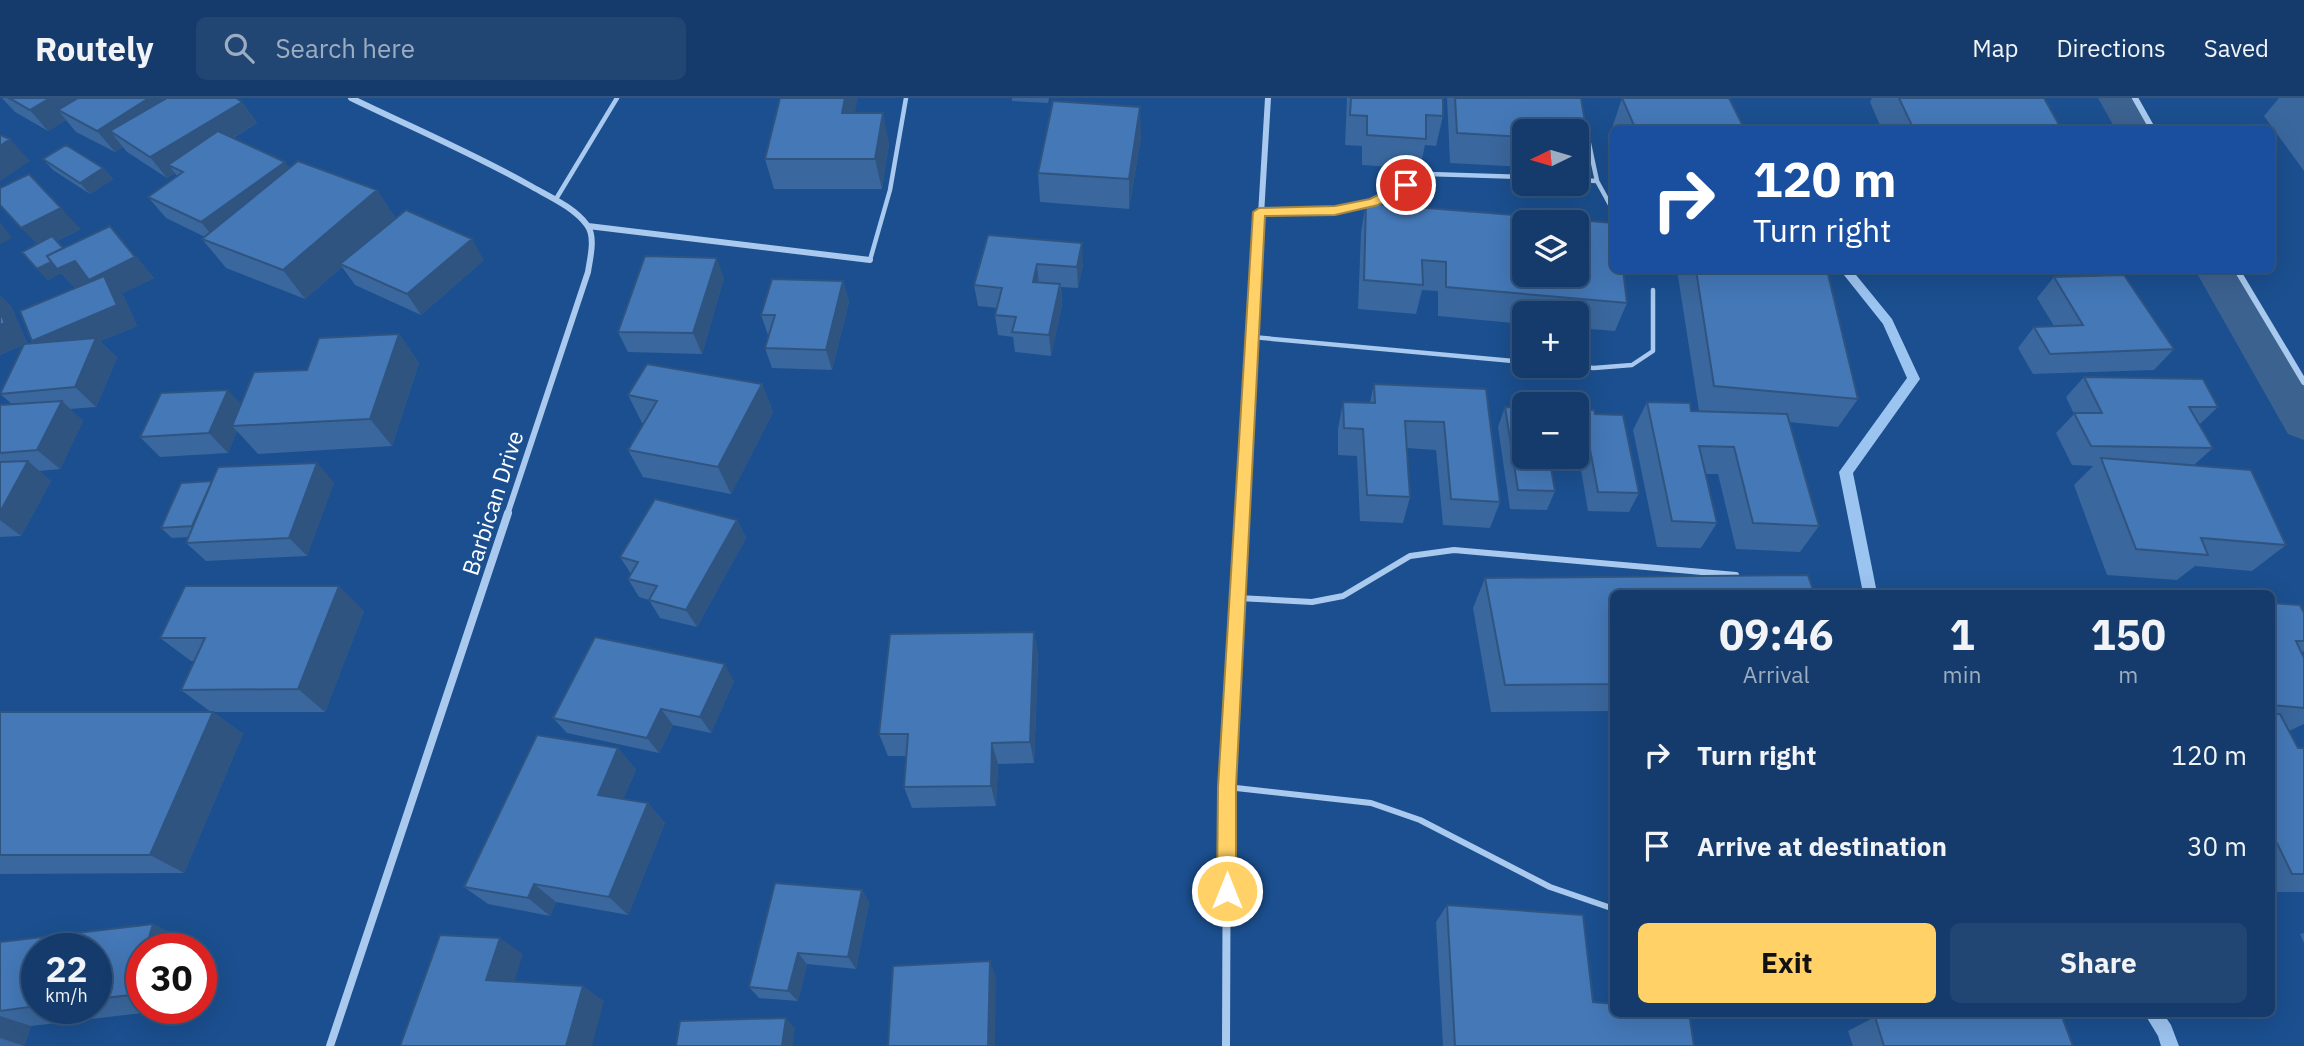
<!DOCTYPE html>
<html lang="en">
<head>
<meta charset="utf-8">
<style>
	body { margin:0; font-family:"IBM Plex Sans",sans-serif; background:#214673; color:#f1f3f6; height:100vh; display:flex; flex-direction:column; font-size:26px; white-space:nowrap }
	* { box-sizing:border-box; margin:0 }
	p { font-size:23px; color:#9dadc1 }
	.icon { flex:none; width:38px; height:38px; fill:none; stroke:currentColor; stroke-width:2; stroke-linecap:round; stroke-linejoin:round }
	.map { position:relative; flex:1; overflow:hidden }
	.side { position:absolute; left:1610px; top:492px; width:665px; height:427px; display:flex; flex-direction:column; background:#143b6b; border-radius:10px; box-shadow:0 7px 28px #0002,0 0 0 2px #33557e }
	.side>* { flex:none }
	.banner { position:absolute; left:1610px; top:28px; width:665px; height:147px; border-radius:10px; box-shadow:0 7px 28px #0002,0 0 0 2px #33557e; background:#1a4fa0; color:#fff; overflow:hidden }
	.needle { width:46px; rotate:265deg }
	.buttons { position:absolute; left:1512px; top:21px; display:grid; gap:14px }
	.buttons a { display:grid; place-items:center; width:77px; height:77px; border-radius:10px; background:#143b6b; box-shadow:0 7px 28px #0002,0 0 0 2px #33557e; font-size:35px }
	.speed { position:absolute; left:21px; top:835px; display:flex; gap:14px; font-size:35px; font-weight:700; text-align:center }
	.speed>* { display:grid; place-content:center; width:91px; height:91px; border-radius:50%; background:#143b6b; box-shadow:0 7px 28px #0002,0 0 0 2px #33557e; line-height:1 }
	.speed small { font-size:18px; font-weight:400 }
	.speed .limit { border:10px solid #d22; background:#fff; color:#111 }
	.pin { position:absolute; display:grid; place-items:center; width:60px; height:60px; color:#fff; margin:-30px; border:4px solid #fff; border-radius:50%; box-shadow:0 2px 7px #0007 }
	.me { position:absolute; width:77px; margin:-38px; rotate:0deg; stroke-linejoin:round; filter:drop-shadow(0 0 5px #0008) }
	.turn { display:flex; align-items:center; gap:24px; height:147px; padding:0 28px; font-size:32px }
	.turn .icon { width:91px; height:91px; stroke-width:2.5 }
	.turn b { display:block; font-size:49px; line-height:60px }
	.eta { display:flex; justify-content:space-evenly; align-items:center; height:119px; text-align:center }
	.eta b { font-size:42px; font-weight:700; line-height:49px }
	.action { display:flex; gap:14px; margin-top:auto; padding:14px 28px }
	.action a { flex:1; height:80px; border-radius:10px; background:#ffd166; color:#111; font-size:28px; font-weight:700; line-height:80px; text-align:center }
	.action a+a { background:#214673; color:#f1f3f6 }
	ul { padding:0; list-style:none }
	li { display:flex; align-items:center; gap:21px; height:91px; padding:0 28px }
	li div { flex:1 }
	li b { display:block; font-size:26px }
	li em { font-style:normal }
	header { display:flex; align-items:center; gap:42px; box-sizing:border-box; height:98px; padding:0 35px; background:#143b6b; border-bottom:2px solid #33557e }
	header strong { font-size:33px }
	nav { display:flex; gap:38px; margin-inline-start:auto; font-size:24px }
	.search { width:490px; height:63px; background:#214673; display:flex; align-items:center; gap:18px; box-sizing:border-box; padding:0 24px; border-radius:10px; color:#9dadc1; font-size:26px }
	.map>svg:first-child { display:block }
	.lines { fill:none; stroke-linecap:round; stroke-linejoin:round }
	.stream { fill:#9cc4f0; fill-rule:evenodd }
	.canal { fill:#3c6290; fill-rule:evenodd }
	.lane-far1 { stroke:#a9c9ee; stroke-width:4.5 }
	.lane { stroke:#a9c9ee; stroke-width:6 }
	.street-far1 { stroke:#a9c9ee; stroke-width:6 }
	.street { stroke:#a9c9ee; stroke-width:8 }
	.wall { fill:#3a679d; fill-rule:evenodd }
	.shaded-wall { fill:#305480 }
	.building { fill:#4478b7; stroke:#305480; stroke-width:2; fill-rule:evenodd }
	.route { fill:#ffd166; stroke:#a68842; stroke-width:2 }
	.labels { text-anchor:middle; stroke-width:5; stroke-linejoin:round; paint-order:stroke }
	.street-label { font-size:23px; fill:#fff; stroke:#1b4f8f }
</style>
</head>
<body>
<header>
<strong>Routely</strong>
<div class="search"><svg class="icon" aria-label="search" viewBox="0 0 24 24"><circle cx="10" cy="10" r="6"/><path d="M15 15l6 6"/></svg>Search here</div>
<nav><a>Map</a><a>Directions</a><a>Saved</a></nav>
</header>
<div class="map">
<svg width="2304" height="948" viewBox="0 0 2304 948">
	<rect width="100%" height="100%" fill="#1b4f8f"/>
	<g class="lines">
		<path class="stream" d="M 1840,172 L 1852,172 L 1892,221 L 1920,281 L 1853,375 L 1877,495 L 1863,495 L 1839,374 L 1907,280 L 1883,226 Z
			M 2144,915 L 2163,915 L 2171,927 L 2179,948 L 2161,948 L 2158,938 Z"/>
		<path class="canal" d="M 2098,0 L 2136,0 L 2154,32 L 2116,32 Z
			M 2195,172 L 2237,172 L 2304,285 L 2304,342 L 2288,336 Z"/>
		<path class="lane-far1" d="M 1585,27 L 1597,83 L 1614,114
			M 1577,82 L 1597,83
			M 556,101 L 617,0
			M 1259,114 L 1335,112 L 1373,104 L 1428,76 L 1524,79
			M 870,162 L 890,92 L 906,0
			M 1252,239 L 1524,264
			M 1569,268 L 1594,270 L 1632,267 L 1653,253 L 1653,192"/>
		<path class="lane" d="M 1238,500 L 1312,504 L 1343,498 L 1410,458 L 1454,452 L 1736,477
			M 1227,689 L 1371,705 L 1420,722 L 1550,789 L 1614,811"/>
		<path class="street-far1" d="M 351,0 C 411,29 472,55 529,87 C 548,98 574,109 587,127 C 596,139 590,160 588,174 L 507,417
			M 2135,0 L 2153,32
			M 588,128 L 870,162
			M 2237,172 L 2304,284
			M 1243,417 L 1268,0"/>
		<path class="street" d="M 330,948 L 508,415
			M 1226,948 L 1227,689 L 1243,415"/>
	</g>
	<path class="wall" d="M 2,0 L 236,0 L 242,4 L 257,25 L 233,40 L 289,70 L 377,92 L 396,121 L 484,162 L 421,217 L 355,187 L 342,169 L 305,201 L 226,170 L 202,141 L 205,139 L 166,120 L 148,99 L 177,78 L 175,75 L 167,80 L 127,54 L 123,49 L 115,54 L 76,34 L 66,22 L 48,33 L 15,14 Z
		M 1012,0 L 1049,0 L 1048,5 L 1012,3 Z
		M 1347,0 L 1443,0 L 1443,18 L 1436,48 L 1425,47 L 1420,71 L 1362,67 L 1362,48 L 1345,47 Z
		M 1447,0 L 1581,0 L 1588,42 L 1577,72 L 1577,33 L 1524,33 L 1524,69 L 1450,65 Z
		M 1622,0 L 1745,32 L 1614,32 L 1614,35 L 1612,30 Z
		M 1872,0 L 2044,0 L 2062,32 L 1882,32 L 1870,4 Z
		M 2279,0 L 2304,0 L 2304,73 L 2264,18 Z
		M 855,15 L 889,45 L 882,91 L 774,91 L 765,61 Z
		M 1141,39 L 1129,111 L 1040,104 L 1038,75 Z
		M 43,61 L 103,70 L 113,81 L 90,96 L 53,72 Z
		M 1366,105 L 1627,205 L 1615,233 L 1577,230 L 1577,215 L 1524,215 L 1524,226 L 1438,218 L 1438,193 L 1422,192 L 1416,216 L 1358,211 L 1361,134 Z
		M 110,128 L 154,180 L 121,196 L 124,199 L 137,228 L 100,243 L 117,260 L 96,309 L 70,311 L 83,323 L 60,371 L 39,373 L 51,383 L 21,438 L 0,439 L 0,307 L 12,306 L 0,296 L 23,247 L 0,257 L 0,198 L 11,208 L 27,245 L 25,246 L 35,245 L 32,243 L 75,190 L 61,175 L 48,182 L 22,154 L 81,131 L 57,143 L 64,150 Z
		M 988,137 L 1083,166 L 1078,190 L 1061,189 L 1062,207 L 1051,258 L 1015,254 L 1013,239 L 998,237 L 995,217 L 997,210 L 978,208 L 974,187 Z
		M 1677,172 L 1827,172 L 1858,301 L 1838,329 L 1789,324 L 1819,428 L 1800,454 L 1736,451 L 1718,376 L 1706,376 L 1717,425 L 1701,450 L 1657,449 L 1633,332 L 1647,304 L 1691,313 L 1699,313 Z
		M 2005,172 L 2089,172 L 2007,175 Z
		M 2054,179 L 2174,251 L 2154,272 L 2033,276 L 2018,250 L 2034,229 L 2054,228 L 2037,200 Z
		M 724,180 L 702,256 L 628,254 L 618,234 Z
		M 843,183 L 849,204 L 832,272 L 772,270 L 765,250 L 768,237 L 761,217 Z
		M 399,236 L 419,265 L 392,348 L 258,356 L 237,333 L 228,355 L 160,359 L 140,339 L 241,306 L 307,272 Z
		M 2084,279 L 2218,309 L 2199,327 L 2213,350 L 2194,367 L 2286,447 L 2252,473 L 2195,468 L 2177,482 L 2107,477 L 2074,387 L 2093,368 L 2072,367 L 2056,335 L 2074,316 L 2066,299 Z
		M 762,286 L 773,314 L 731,396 L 643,379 L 628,352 L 644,325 L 642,325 L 628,297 Z
		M 1374,286 L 1486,291 L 1500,404 L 1490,430 L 1443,427 L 1436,352 L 1407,350 L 1410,399 L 1403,425 L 1360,423 L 1357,358 L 1338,357 L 1338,331 L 1343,304 L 1370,304 Z
		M 1505,309 L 1524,359 L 1577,359 L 1577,312 L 1595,316 L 1639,395 L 1629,414 L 1588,413 L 1580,366 L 1550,365 L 1555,393 L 1547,412 L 1510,411 L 1498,329 Z
		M 334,384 L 307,458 L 206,463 L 186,445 L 188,439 L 172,440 L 161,430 Z
		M 737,422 L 746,440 L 697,529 L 660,520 L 649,502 L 639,499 L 628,481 L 631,476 L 620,459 Z
		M 1485,480 L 1614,495 L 1614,613 L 1491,614 L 1473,510 Z
		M 2272,505 L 2304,515 L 2304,553 L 2301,555 L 2304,560 L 2304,626 L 2289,633 L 2298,650 L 2304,650 L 2304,794 L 2272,794 Z
		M 364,513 L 325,614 L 213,614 L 243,636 L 184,775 L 0,776 L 0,614 L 211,614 L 181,592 L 194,563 L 191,563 L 160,540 Z
		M 1034,534 L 1038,558 L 1034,665 L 998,666 L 996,708 L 912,710 L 904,689 L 906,658 L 888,658 L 879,636 Z
		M 734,583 L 711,635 L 673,627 L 659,655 L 567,635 L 553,620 Z
		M 618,650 L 636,672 L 623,701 L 648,705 L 665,725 L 628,817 L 556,804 L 550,818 L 488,806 L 464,789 Z
		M 862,792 L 869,805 L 856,871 L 807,866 L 798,903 L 759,900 L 749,889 Z
		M 1447,807 L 1593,904 L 1694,948 L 1443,948 L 1436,824 Z
		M 2304,835 L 2304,845 L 2300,836 Z
		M 189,843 L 142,850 L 142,910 L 169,910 L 168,912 L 31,928 L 24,948 L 0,948 L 0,844 ZM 37,850 L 96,850 L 96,910 L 37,910 Z
		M 1875,919 L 2073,948 L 1853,948 L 1848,933 Z"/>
	<path class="shaded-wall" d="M 50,0 L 104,0 L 58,12 L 66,22 L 48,33 L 30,12 Z
		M 149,0 L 199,0 L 110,33 L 123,49 L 115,54 L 97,33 Z
		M 845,0 L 858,0 L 849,45 L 842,15 Z
		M 242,4 L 257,25 L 180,72 L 168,67 L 175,75 L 167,80 L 150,59 Z
		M 1140,9 L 1141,39 L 1129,111 L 1129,81 Z
		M 883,15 L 889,45 L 882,91 L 875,61 Z
		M 10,41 L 30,63 L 0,83 L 0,48 Z
		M 285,64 L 300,85 L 218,145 L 201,124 Z
		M 103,70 L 113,81 L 90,96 L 80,85 Z
		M 377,92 L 396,121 L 340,166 L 342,169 L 305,201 L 283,172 Z
		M 61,110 L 81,131 L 57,143 L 92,180 L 110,128 L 154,180 L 121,196 L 124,199 L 137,228 L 100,243 L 117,260 L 96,309 L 75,289 L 54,263 L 32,243 L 77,192 L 61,175 L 48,182 L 37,171 L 42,151 L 21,130 Z
		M 0,124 L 12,140 L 0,146 Z
		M 472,141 L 484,162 L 421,217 L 407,196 Z
		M 1082,145 L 1083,166 L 1078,190 L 1077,169 Z
		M 717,160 L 724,180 L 702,256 L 693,235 Z
		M 1037,166 L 1039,187 L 1033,184 Z
		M 843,183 L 849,204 L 832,272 L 826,252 Z
		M 1060,186 L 1062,207 L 1051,258 L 1049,237 Z
		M 0,198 L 11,208 L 27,245 L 0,257 Z
		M 399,236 L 419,265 L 392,348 L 370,321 Z
		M 762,286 L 773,314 L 731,396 L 718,369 Z
		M 228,292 L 246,311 L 232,328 L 237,333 L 228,355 L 209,335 Z
		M 62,303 L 83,323 L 60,371 L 37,352 Z
		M 28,363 L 51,383 L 21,438 L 0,422 L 0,414 Z
		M 317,365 L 334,384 L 307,458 L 289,440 Z
		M 737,422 L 746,440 L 697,529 L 686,512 Z
		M 339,488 L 364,513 L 325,614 L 298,591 Z
		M 1034,534 L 1038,558 L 1034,665 L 1030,644 Z
		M 725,566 L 734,583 L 711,635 L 700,619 Z
		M 661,611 L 673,627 L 659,655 L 647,640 Z
		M 213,614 L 243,636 L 184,775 L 150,757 Z
		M 992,645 L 998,666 L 996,708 L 991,688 Z
		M 618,650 L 636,672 L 616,717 L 598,697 Z
		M 648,705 L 665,725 L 628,817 L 609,799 Z
		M 534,786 L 556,804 L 550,818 L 528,800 Z
		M 862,792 L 869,805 L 856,871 L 848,859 Z
		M 153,826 L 189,843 L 186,850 L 146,850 Z
		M 500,840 L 523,856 L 510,897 L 486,882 Z
		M 798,855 L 807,866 L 798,903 L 788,893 Z
		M 142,862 L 142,902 L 131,897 Z
		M 990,863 L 996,879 L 995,948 L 988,948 Z
		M 583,888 L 604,903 L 592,948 L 566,948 Z
		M 0,918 L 31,928 L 24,948 L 0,940 Z
		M 786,920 L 795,930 L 793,948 L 782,948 Z"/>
	<path class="building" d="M 9,0 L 50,0 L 30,12 Z
		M 78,0 L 149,0 L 97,33 L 58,12 Z
		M 167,0 L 236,0 L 242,4 L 150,59 L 110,33 Z
		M 780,0 L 845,0 L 842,15 L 883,15 L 875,61 L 765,61 Z
		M 1351,0 L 1443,0 L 1443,18 L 1426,17 L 1426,41 L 1367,37 L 1367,18 L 1350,17 Z
		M 1455,0 L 1581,0 L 1588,42 L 1577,42 L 1577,33 L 1524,33 L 1524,39 L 1457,35 Z
		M 1622,0 L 1729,0 L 1745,32 L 1636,32 Z
		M 1899,0 L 2044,0 L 2062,32 L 1914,32 Z
		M 1053,3 L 1140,9 L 1129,81 L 1038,75 Z
		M 218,33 L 285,64 L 201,124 L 148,99 L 183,74 L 168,67 Z
		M 0,37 L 10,41 L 0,48 Z
		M 66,47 L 103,70 L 80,85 L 43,61 Z
		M 298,63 L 377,92 L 283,172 L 202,141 Z
		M 29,76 L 61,110 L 21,130 L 0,107 L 0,90 Z
		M 1366,105 L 1614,125 L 1614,172 L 1623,172 L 1627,205 L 1446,189 L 1446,164 L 1422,162 L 1423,187 L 1364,182 ZM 1524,124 L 1577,124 L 1577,177 L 1524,177 Z
		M 406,112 L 472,141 L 407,196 L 340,166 Z
		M 110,128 L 135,159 L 89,182 L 75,163 L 57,171 L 47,158 Z
		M 988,137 L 1082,145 L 1077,169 L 1037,166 L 1033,184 L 1060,186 L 1049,237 L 1012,234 L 1016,219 L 995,217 L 1002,190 L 974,187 Z
		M 52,138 L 63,150 L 47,158 L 51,164 L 37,171 L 22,154 Z
		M 645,158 L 717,160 L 693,235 L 618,234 Z
		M 1696,172 L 1827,172 L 1858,301 L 1714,288 Z
		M 2124,177 L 2174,251 L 2050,256 L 2034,229 L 2083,227 L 2054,179 Z
		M 104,178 L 117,207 L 32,243 L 20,213 Z
		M 772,181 L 843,183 L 826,252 L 765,250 L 775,217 L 761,217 Z
		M 0,214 L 5,225 L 0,227 Z
		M 399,236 L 370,321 L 232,328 L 254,274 L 307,272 L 319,240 Z
		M 96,240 L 75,289 L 0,296 L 24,246 Z
		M 647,266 L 762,286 L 718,369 L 628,352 L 657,303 L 628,297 Z
		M 2084,279 L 2203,281 L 2218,309 L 2189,309 L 2213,350 L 2091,348 L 2074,315 L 2102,315 Z
		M 1374,286 L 1486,291 L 1500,404 L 1451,401 L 1444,324 L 1405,323 L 1410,399 L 1367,397 L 1363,331 L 1344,330 L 1343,304 L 1375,305 Z
		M 228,292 L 209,335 L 140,339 L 161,295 Z
		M 62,303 L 37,352 L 0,355 L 0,307 Z
		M 1647,304 L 1690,305 L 1691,313 L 1787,316 L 1819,428 L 1753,425 L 1734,349 L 1699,348 L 1717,425 L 1672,423 Z
		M 1505,309 L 1524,310 L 1524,359 L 1549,359 L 1555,393 L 1518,392 Z
		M 1577,312 L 1594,312 L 1595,316 L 1623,317 L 1639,395 L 1598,394 L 1589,346 L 1577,346 Z
		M 2101,360 L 2251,372 L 2286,447 L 2201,440 L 2208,457 L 2136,451 Z
		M 28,363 L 0,414 L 0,364 Z
		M 317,365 L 289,440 L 186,445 L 218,369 Z
		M 212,383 L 192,428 L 161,430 L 181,385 Z
		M 655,401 L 737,422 L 686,512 L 649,502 L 657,488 L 628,481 L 638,464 L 620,459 Z
		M 1808,477 L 1814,495 L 1614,495 L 1614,586 L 1505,587 L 1485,480 Z
		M 185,488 L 339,488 L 298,591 L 181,592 L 205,540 L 160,540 Z
		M 2272,505 L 2300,507 L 2304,515 L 2304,543 L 2296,543 L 2304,560 L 2304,610 L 2272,607 Z
		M 1034,534 L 1030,644 L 992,645 L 991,688 L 904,689 L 908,636 L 879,636 L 890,536 Z
		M 595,539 L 725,566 L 700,619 L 661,611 L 647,640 L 553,620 Z
		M 0,614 L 213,614 L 150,757 L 0,757 Z
		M 2272,616 L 2280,616 L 2298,650 L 2304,650 L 2304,776 L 2292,776 L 2277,745 L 2272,745 Z
		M 537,637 L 618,650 L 598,697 L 648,705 L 609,799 L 534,786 L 528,800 L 464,789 Z
		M 775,785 L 862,792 L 848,859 L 798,855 L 788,893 L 749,889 Z
		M 1447,807 L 1583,817 L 1593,904 L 1614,906 L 1614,915 L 1689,915 L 1694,948 L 1455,948 Z
		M 153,826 L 146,850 L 142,850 L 142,862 L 131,897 L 96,901 L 96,850 L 37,850 L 37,908 L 0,913 L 0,844 Z
		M 440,837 L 500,840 L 486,882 L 583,888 L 566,948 L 400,948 Z
		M 990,863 L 988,948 L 888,948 L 893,868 Z
		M 2061,916 L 2073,948 L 1884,948 L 1875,919 Z
		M 786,920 L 782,948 L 676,948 L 680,923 Z"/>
	<path class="route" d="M 1406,83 L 1410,84 L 1410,90 L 1378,107 L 1335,117 L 1265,118 L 1236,689 L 1236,793 L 1233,799 L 1227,802 L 1220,799 L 1217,793 L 1218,689 L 1253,114 L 1259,110 L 1335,108 L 1370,101 Z"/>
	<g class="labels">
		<g class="street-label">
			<text transform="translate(493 405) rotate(-72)" y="8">Barbican Drive</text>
		</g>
	</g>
</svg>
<div class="buttons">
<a><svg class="needle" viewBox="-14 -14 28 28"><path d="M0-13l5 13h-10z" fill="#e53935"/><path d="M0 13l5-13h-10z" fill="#9dadc1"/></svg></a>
<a><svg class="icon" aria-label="layers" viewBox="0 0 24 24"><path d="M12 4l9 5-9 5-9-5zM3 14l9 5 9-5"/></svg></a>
<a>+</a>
<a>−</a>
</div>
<div class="speed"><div>22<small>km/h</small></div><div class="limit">30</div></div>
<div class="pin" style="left:1406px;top:87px;background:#d93025"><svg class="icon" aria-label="arrive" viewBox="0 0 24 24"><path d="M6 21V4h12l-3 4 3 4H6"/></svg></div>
<svg class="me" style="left:1227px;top:793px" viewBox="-20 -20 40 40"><circle r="17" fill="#ffd166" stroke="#fff" stroke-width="3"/><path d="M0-11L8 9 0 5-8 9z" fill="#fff"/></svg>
<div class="banner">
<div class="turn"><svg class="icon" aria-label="right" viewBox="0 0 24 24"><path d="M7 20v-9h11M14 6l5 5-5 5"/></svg><div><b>120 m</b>Turn right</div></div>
</div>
<section class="side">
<div class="eta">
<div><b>09:46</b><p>Arrival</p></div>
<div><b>1</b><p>min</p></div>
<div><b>150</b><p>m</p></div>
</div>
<ul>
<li><svg class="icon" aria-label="right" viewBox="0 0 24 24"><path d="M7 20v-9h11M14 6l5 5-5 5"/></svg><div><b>Turn right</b></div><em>120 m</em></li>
<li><svg class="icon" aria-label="arrive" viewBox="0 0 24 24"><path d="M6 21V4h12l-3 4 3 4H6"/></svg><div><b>Arrive at destination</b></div><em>30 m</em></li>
</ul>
<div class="action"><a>Exit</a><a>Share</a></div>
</section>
</div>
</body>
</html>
